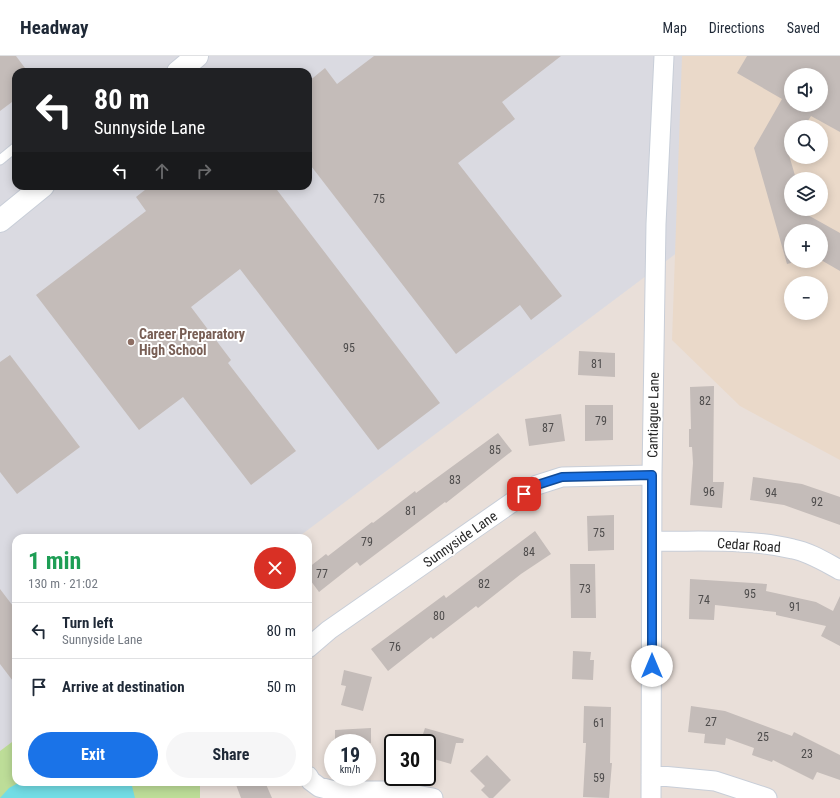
<!DOCTYPE html>
<html lang="en">
<head>
<meta charset="utf-8">
<style>
	body { margin:0; font-family:"Roboto Condensed",sans-serif; background:#f6f6f7; color:#1f2937; height:100vh; display:flex; flex-direction:column; font-size:15px; white-space:nowrap }
	* { box-sizing:border-box; margin:0 }
	p { font-size:13px; color:#747a83 }
	.icon { flex:none; width:22px; height:22px; fill:none; stroke:currentColor; stroke-width:2; stroke-linecap:round; stroke-linejoin:round }
	.map { position:relative; flex:1; overflow:hidden }
	.details { position:absolute; left:12px; top:478px; width:300px; height:252px; display:flex; flex-direction:column; background:#fff; border-radius:12px; box-shadow:0 2px 10px #0003 }
	.details>* { flex:none }
	.banner { position:absolute; left:12px; top:12px; width:300px; height:122px; border-radius:12px; box-shadow:0 2px 10px #0003; background:#202124; color:#fff; overflow:hidden }
	.buttons { position:absolute; left:784px; top:12px; display:grid; gap:8px }
	.buttons a { display:grid; place-items:center; width:44px; height:44px; border-radius:50%; background:#fff; box-shadow:0 2px 10px #0003; font-size:20px }
	.speed { position:absolute; left:324px; top:678px; display:flex; gap:8px; font-size:20px; font-weight:700; text-align:center }
	.speed>* { display:grid; place-content:center; width:52px; height:52px; border-radius:50%; background:#fff; box-shadow:0 2px 10px #0003; line-height:1 }
	.speed small { font-size:10px; font-weight:400 }
	.speed .limit { border:2px solid #111; border-radius:6px; background:#fff; color:#111 }
	.pin { position:absolute; display:grid; place-items:center; width:34px; height:34px; color:#fff; margin:-17px; border-radius:8px; box-shadow:0 2px 6px #0006 }
	.me { position:absolute; width:44px; margin:-22px; rotate:0deg; stroke-linejoin:round; filter:drop-shadow(0 0 3px #0008) }
	.turn { display:flex; align-items:center; gap:14px; height:84px; padding:0 16px; font-size:18px }
	.turn .icon { width:52px; height:52px; stroke-width:2.5 }
	.turn b { display:block; font-size:28px; line-height:34px }
	.lanes { display:flex; align-items:center; height:38px; padding:0 16px; background:#0003; justify-content:center; gap:20px; direction:ltr }
	.lanes .off { opacity:.35 }
	.round { display:grid; place-items:center; flex:none; width:42px; height:42px; border-radius:21px; background:#f6f6f7 }
	.summary { display:flex; align-items:center; justify-content:space-between; height:68px; padding:0 16px }
	h1 { font-size:24px; font-weight:700; line-height:30px; color:#1e9e55 }
	.button { display:flex; gap:8px; margin-top:auto; padding:8px 16px }
	.button a { flex:1; height:46px; border-radius:24px; background:#1a73e8; color:#fff; font-size:16px; font-weight:700; line-height:46px; text-align:center }
	.button a+a { background:#f6f6f7; color:#1f2937 }
	ul { padding:0; list-style:none }
	li { display:flex; align-items:center; gap:12px; height:56px; padding:0 16px; border-top:1px solid #e0e1e3 }
	li div { flex:1 }
	li b { display:block; font-size:15px }
	li em { font-style:normal }
	header { display:flex; align-items:center; gap:24px; box-sizing:border-box; height:56px; padding:0 20px; background:#fff; border-bottom:1px solid #e0e1e3 }
	header strong { font-size:19px }
	nav { display:flex; gap:22px; margin-inline-start:auto; font-size:14px }
	.map>svg:first-child { display:block }
	.industrial { fill:#dadae1; fill-rule:evenodd }
	.education { fill:#ead9c9; fill-rule:evenodd }
	.green { fill:#bddd98 }
	.water { fill:#72dde5 }
	.building { fill:#c4bcb9; fill-rule:evenodd }
	.lines { fill:none; stroke-linecap:round; stroke-linejoin:round }
	.lane-casing { stroke:#c8ced8; stroke-width:11 }
	.street-casing { stroke:#c8ced8; stroke-width:21 }
	.secondary-casing { stroke:#c8ced8; stroke-width:24 }
	.lane { stroke:#fff; stroke-width:9 }
	.street { stroke:#fff; stroke-width:19 }
	.secondary { stroke:#fff; stroke-width:22 }
	.route-casing { stroke:#114b97; stroke-width:10 }
	.route { stroke:#1a73e8; stroke-width:7 }
	.education-dot { fill:#8d6e63; stroke:#fff; stroke-width:1.5 }
	.labels { text-anchor:middle; stroke-width:4; stroke-linejoin:round; paint-order:stroke }
	.number-label { font-size:12px; fill:#4e4c4c }
	.education-label { font-size:14px; font-weight:bold; fill:#785e54; stroke:#fff; text-anchor:start }
	.street-label { font-size:14px; fill:#272727; stroke:#fff }
</style>
</head>
<body>
<header>
<strong>Headway</strong>
<nav><a>Map</a><a>Directions</a><a>Saved</a></nav>
</header>
<div class="map">
<svg width="840" height="742" viewBox="0 0 840 742">
	<rect width="100%" height="100%" fill="#e9dfd9"/>
	<path class="industrial" d="M 0,0 L 840,0 L 840,404 L 791,257 L 821,257 L 821,227 L 710,172 L 297,482 L 16,482 L 16,683 L 0,695 ZM 16,16 L 308,16 L 308,130 L 16,130 ZM 791,19 L 821,19 L 821,49 L 791,49 ZM 791,71 L 821,71 L 821,101 L 791,101 ZM 791,123 L 821,123 L 821,153 L 791,153 ZM 791,175 L 821,175 L 821,205 L 791,205 Z"/>
	<path class="education" d="M 682,0 L 840,0 L 840,404 L 740,350 L 672,284 ZM 791,19 L 821,19 L 821,49 L 791,49 ZM 791,71 L 821,71 L 821,101 L 791,101 ZM 791,123 L 821,123 L 821,153 L 791,153 ZM 791,175 L 821,175 L 821,205 L 791,205 ZM 791,227 L 821,227 L 821,257 L 791,257 Z"/>
	<path class="green" d="M 16,683 L 16,726 L 200,726 L 200,742 L 0,742 L 0,695 Z"/>
	<path class="water" d="M 20,726 L 131,726 L 135,742 L 0,742 L 9,732 Z"/>
	<path class="building" d="M 0,0 L 16,0 L 28,16 L 16,16 L 16,43 L 0,55 Z
		M 374,0 L 561,0 L 502,46 L 515,63 L 458,107 L 562,240 L 531,264 L 520,249 L 456,298 L 308,106 L 308,26 L 325,12 L 337,28 Z
		M 747,0 L 840,0 L 840,76 L 811,60 L 804,71 L 791,71 L 791,94 L 789,99 L 796,123 L 791,123 L 791,153 L 805,153 L 806,158 L 840,177 L 840,215 L 821,204 L 821,175 L 791,175 L 791,207 L 787,208 L 754,92 L 782,43 L 737,17 ZM 791,19 L 821,19 L 821,49 L 791,49 Z
		M 150,130 L 274,130 L 440,347 L 378,394 L 240,213 L 191,251 L 231,304 L 228,307 L 296,395 L 251,429 L 183,341 L 139,374 L 36,239 L 146,155 L 136,141 Z
		M 579,295 L 615,297 L 615,321 L 578,319 Z
		M 10,299 L 80,391 L 17,438 L 0,416 L 0,306 Z
		M 714,330 L 713,426 L 724,426 L 722,452 L 690,449 L 693,407 L 692,391 L 689,391 L 689,373 L 691,373 L 690,331 Z
		M 585,349 L 613,349 L 613,384 L 585,385 Z
		M 561,358 L 565,385 L 529,390 L 525,363 Z
		M 498,377 L 512,395 L 446,447 L 445,446 L 360,510 L 357,506 L 319,536 L 308,521 L 308,512 L 326,498 L 328,500 L 372,466 L 373,467 L 415,435 L 416,437 Z
		M 753,421 L 802,428 L 840,441 L 840,469 L 784,449 L 750,444 Z
		M 614,459 L 614,494 L 588,495 L 587,460 Z
		M 535,475 L 551,498 L 521,518 L 478,552 L 476,550 L 433,583 L 431,581 L 388,615 L 371,593 L 444,539 L 446,542 Z
		M 570,508 L 595,508 L 596,562 L 571,562 Z
		M 690,523 L 767,528 L 766,535 L 816,546 L 833,555 L 840,540 L 840,590 L 821,580 L 826,570 L 776,559 L 776,556 L 715,549 L 714,564 L 689,563 Z
		M 0,533 L 16,554 L 16,629 L 0,608 Z
		M 573,595 L 591,596 L 590,604 L 594,604 L 593,624 L 572,623 Z
		M 344,614 L 372,621 L 363,655 L 341,649 L 346,630 L 341,629 Z
		M 584,650 L 611,651 L 610,707 L 612,707 L 609,742 L 583,741 L 586,687 L 583,687 Z
		M 691,650 L 725,655 L 792,680 L 794,676 L 840,699 L 840,724 L 817,716 L 813,724 L 773,704 L 772,706 L 752,699 L 754,692 L 726,682 L 725,689 L 704,687 L 705,678 L 688,676 Z
		M 371,672 L 371,687 L 335,687 L 335,674 Z
		M 425,672 L 464,683 L 463,687 L 456,687 L 451,708 L 427,701 L 427,687 L 420,687 Z
		M 487,699 L 511,724 L 493,742 L 489,742 L 481,734 L 485,730 L 470,715 Z
		M 235,726 L 265,726 L 272,742 L 241,742 Z"/>
	<g class="lines">
		<g class="lane-casing">
			<path id="lane" d="M 0,104 L 16,91"/>
		</g>
		<g class="street-casing">
			<path id="street" d="M 652,485 C 698,486 748,482 793,493 C 809,496 825,506 840,514
				M 308,592 L 329,574 L 537,429 L 562,421 L 652,419
				M 651,719 L 715,725 L 767,742
				M 308,720 L 311,725 L 319,731 L 334,735 L 394,735 L 433,742
				M 651,742 L 652,419 L 656,168 L 664,0"/>
		</g>
		<g class="secondary-casing">
			<path id="secondary" d="M 178,16 L 197,0
				M 0,165 L 43,130"/>
		</g>
		<use href="#lane" class="lane"/>
		<use href="#street" class="street"/>
		<use href="#secondary" class="secondary"/>
	</g>
	<g class="lines">
		<g class="route-casing">
			<path id="route" d="M 524,438 L 537,429 L 562,421 L 652,419 L 652,610"/>
		</g>
		<use href="#route" class="route"/>
	</g>
	<circle class="education-dot" cx="131" cy="286" r="4"/>
	<g class="labels">
		<g class="number-label">
			<text x="379" y="147">75</text>
			<text x="349" y="296">95</text>
			<text x="597" y="312">81</text>
			<text x="705" y="349">82</text>
			<text x="601" y="369">79</text>
			<text x="548" y="376">87</text>
			<text x="495" y="398">85</text>
			<text x="455" y="428">83</text>
			<text x="709" y="440">96</text>
			<text x="771" y="441">94</text>
			<text x="817" y="450">92</text>
			<text x="411" y="459">81</text>
			<text x="599" y="481">75</text>
			<text x="367" y="490">79</text>
			<text x="529" y="500">84</text>
			<text x="322" y="522">77</text>
			<text x="484" y="532">82</text>
			<text x="585" y="537">73</text>
			<text x="750" y="542">95</text>
			<text x="704" y="548">74</text>
			<text x="795" y="555">91</text>
			<text x="439" y="564">80</text>
			<text x="395" y="595">76</text>
			<text x="711" y="670">27</text>
			<text x="599" y="671">61</text>
			<text x="763" y="685">25</text>
			<text x="807" y="702">23</text>
			<text x="599" y="726">59</text>
		</g>
		<g class="education-label">
			<text x="139" y="283">Career Preparatory<tspan x="139" dy="16">High School</tspan></text>
		</g>
		<g class="street-label">
			<text transform="translate(653 359) rotate(-89)" y="5">Cantiague Lane</text>
			<text transform="translate(460 483) rotate(-35)" y="5">Sunnyside Lane</text>
			<text transform="translate(749 489) rotate(4)" y="5">Cedar Road</text>
		</g>
	</g>
</svg>
<div class="buttons">
<a><svg class="icon" aria-label="sound" viewBox="0 0 24 24"><path d="M4 9h4l5-4v14l-5-4H4zM17 9q2 3 0 6"/></svg></a>
<a><svg class="icon" aria-label="search" viewBox="0 0 24 24"><circle cx="10" cy="10" r="6"/><path d="M15 15l6 6"/></svg></a>
<a><svg class="icon" aria-label="layers" viewBox="0 0 24 24"><path d="M12 4l9 5-9 5-9-5zM3 14l9 5 9-5"/></svg></a>
<a>+</a>
<a>−</a>
</div>
<div class="speed"><div>19<small>km/h</small></div><div class="limit">30</div></div>
<div class="pin" style="left:524px;top:438px;background:#d93025"><svg class="icon" aria-label="arrive" viewBox="0 0 24 24"><path d="M6 21V4h12l-3 4 3 4H6"/></svg></div>
<svg class="me" style="left:652px;top:610px" viewBox="-20 -20 40 40"><circle r="19" fill="#fff"/><path d="M0-13L10 11 0 6-10 11z" fill="#1a73e8"/></svg>
<div class="banner">
<div class="turn"><svg class="icon" aria-label="left" viewBox="0 0 24 24"><path d="M17 20v-9H6M10 6l-5 5 5 5"/></svg><div><b>80 m</b>Sunnyside Lane</div></div>
<div class="lanes"><svg class="icon" aria-label="left" viewBox="0 0 24 24"><path d="M17 20v-9H6M10 6l-5 5 5 5"/></svg><svg class="icon off" aria-label="ahead" viewBox="0 0 24 24"><path d="M12 20V5M6 11l6-6 6 6"/></svg><svg class="icon off" aria-label="right" viewBox="0 0 24 24"><path d="M7 20v-9h11M14 6l5 5-5 5"/></svg></div>
</div>
<section class="details">
<div class="summary"><div><h1>1 min</h1><p>130 m · 21:02</p></div><a class="round" style="background:#d93025;color:#fff"><svg class="icon" aria-label="close" viewBox="0 0 24 24"><path d="M6 6l12 12M18 6L6 18"/></svg></a></div>
<ul>
<li><svg class="icon" aria-label="left" viewBox="0 0 24 24"><path d="M17 20v-9H6M10 6l-5 5 5 5"/></svg><div><b>Turn left</b><p>Sunnyside Lane</p></div><em>80 m</em></li>
<li><svg class="icon" aria-label="arrive" viewBox="0 0 24 24"><path d="M6 21V4h12l-3 4 3 4H6"/></svg><div><b>Arrive at destination</b></div><em>50 m</em></li>
</ul>
<div class="button"><a>Exit</a><a>Share</a></div>
</section>
</div>
</body>
</html>
